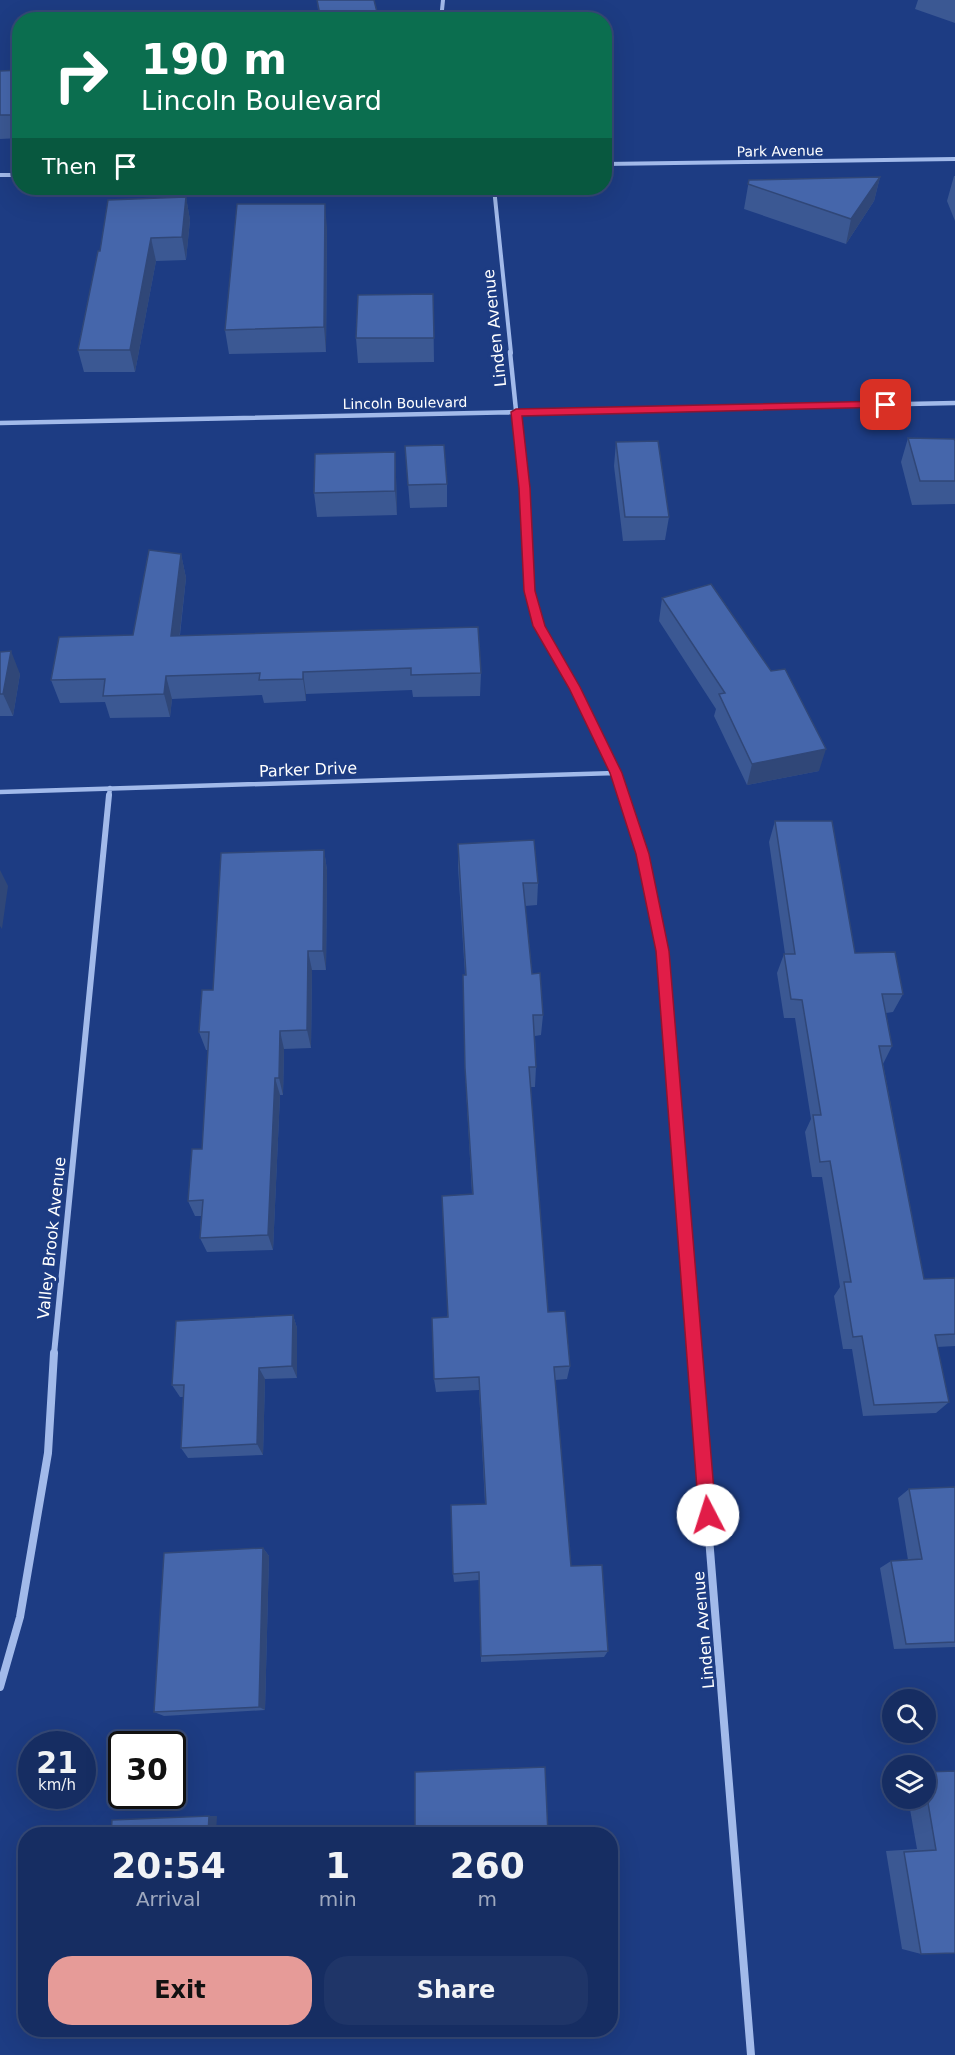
<!DOCTYPE html>
<html lang="en">
<head>
<meta charset="utf-8">
<style>
	body { margin:0; font-family:"DejaVu Sans",sans-serif; background:#1f3568; color:#f1f3f6; height:100vh; display:flex; flex-direction:column; font-size:22px; white-space:nowrap }
	* { box-sizing:border-box; margin:0 }
	p { font-size:20px; color:#9ea8be }
	.icon { flex:none; width:33px; height:33px; fill:none; stroke:currentColor; stroke-width:2; stroke-linecap:round; stroke-linejoin:round }
	.map { position:relative; flex:1; overflow:hidden }
	.details { position:absolute; left:18px; top:1827px; width:600px; height:210px; display:flex; flex-direction:column; background:#162d62; border-radius:24px; box-shadow:0 6px 24px #0002,0 0 0 2px #354977 }
	.details>* { flex:none }
	.hud { position:absolute; left:12px; top:12px; width:600px; height:183px; border-radius:24px; box-shadow:0 6px 24px #0002,0 0 0 2px #354977; background:#0b6e4f; color:#fff; overflow:hidden }
	.tools { position:absolute; left:882px; top:1689px; display:grid; gap:12px }
	.tools a { display:grid; place-items:center; width:54px; height:54px; border-radius:50%; background:#162d62; box-shadow:0 6px 24px #0002,0 0 0 2px #354977; font-size:30px }
	.speed { position:absolute; left:18px; top:1731px; display:flex; gap:12px; font-size:30px; font-weight:700; text-align:center }
	.speed>* { display:grid; place-content:center; width:78px; height:78px; border-radius:50%; background:#162d62; box-shadow:0 6px 24px #0002,0 0 0 2px #354977; line-height:1 }
	.speed small { font-size:15px; font-weight:400 }
	.speed .limit { border:3px solid #111; border-radius:9px; background:#fff; color:#111 }
	.pin { position:absolute; display:grid; place-items:center; width:51px; height:51px; color:#fff; margin:-26px; border-radius:12px; box-shadow:0 3px 9px #0006 }
	.me { position:absolute; width:66px; margin:-33px; rotate:355deg; stroke-linejoin:round; filter:drop-shadow(0 0 4px #0008) }
	.turn { display:flex; align-items:center; gap:21px; height:126px; padding:0 30px; font-size:27px }
	.turn .icon { width:78px; height:78px; stroke-width:2.5 }
	.turn b { display:block; font-size:42px; line-height:51px }
	.then { display:flex; align-items:center; height:57px; padding:0 30px; background:#0003; gap:12px; font-size:22px }
	.eta { display:flex; justify-content:space-evenly; align-items:center; height:102px; text-align:center }
	.eta b { font-size:36px; font-weight:700; line-height:42px }
	.primary-button { display:flex; gap:12px; margin-top:auto; padding:12px 30px }
	.primary-button a { flex:1; height:69px; border-radius:24px; background:#e69b98; color:#111; font-size:24px; font-weight:700; line-height:69px; text-align:center }
	.primary-button a+a { background:#1f3568; color:#f1f3f6 }
	.map>svg:first-child { display:block }
	.lines { fill:none; stroke-linecap:round; stroke-linejoin:round }
	.street-far3 { stroke:#a2baea; stroke-width:4 }
	.street-far2 { stroke:#a2baea; stroke-width:4.5 }
	.street-far1 { stroke:#a2baea; stroke-width:6 }
	.street { stroke:#a2baea; stroke-width:8 }
	.wall { fill:#3b5893 }
	.shaded-wall { fill:#304778 }
	.building { fill:#4566ab; stroke:#304778; stroke-width:1.5 }
	.route { fill:#e11d48; stroke:#92132f; stroke-width:1.5 }
	.labels { text-anchor:middle; stroke-width:6; stroke-linejoin:round; paint-order:stroke }
	.far-street-label { font-size:14px; fill:#fff; stroke:#1d3c83 }
	.street-label { font-size:16px; fill:#fff; stroke:#1d3c83 }
</style>
</head>
<body>
<div class="map">
<svg width="955" height="2055" viewBox="0 0 955 2055">
	<rect width="100%" height="100%" fill="#1d3c83"/>
	<g class="lines">
		<path class="street-far3" d="M 441,20 L 443,0
			M 604,164 L 955,159
			M 0,175 L 20,175
			M 494,188 L 511,353"/>
		<path class="street-far2" d="M 510,352 L 524,488 L 529,591 L 539,626 L 575,687 L 616,773 L 624,796
			M 0,423 L 955,403
			M 0,792 L 616,773
			M 109,796 L 110,788"/>
		<path class="street-far1" d="M 623,795 L 643,854 L 662,951 L 694,1354
			M 54,1354 L 109,795"/>
		<path class="street" d="M 694,1353 L 751,2055
			M 0,1687 L 20,1617 L 48,1453 L 54,1353"/>
	</g>
	<path class="wall" d="M 317,0 L 379,20 L 319,20 Z
		M 918,0 L 955,0 L 955,23 L 915,9 Z
		M 20,70 L 20,138 L 0,139 L 0,71 Z
		M 954,176 L 955,176 L 955,221 L 947,201 Z
		M 880,177 L 874,201 L 846,244 L 744,209 L 749,180 Z
		M 186,197 L 190,220 L 186,260 L 156,261 L 135,372 L 84,372 L 78,350 L 100,251 Z
		M 327,228 L 326,352 L 229,354 L 225,330 Z
		M 433,294 L 434,362 L 358,363 L 356,338 Z
		M 908,438 L 955,441 L 955,504 L 912,505 L 901,462 Z
		M 616,442 L 669,517 L 665,540 L 623,541 L 614,466 Z
		M 405,446 L 447,484 L 447,507 L 410,508 Z
		M 395,452 L 396,476 L 397,515 L 317,517 L 314,493 Z
		M 181,554 L 186,578 L 180,635 L 481,673 L 480,696 L 413,697 L 412,690 L 306,694 L 306,701 L 264,703 L 262,695 L 172,699 L 170,717 L 110,718 L 105,702 L 60,703 L 51,680 L 133,635 Z
		M 662,598 L 771,671 L 819,771 L 747,785 L 714,716 L 716,709 L 659,621 Z
		M 0,652 L 20,674 L 13,716 L 0,716 Z
		M 775,821 L 855,953 L 903,994 L 893,1012 L 886,1013 L 892,1046 L 883,1064 L 924,1279 L 955,1278 L 955,1346 L 937,1347 L 949,1402 L 936,1413 L 863,1416 L 852,1349 L 843,1349 L 834,1296 L 840,1287 L 822,1177 L 812,1177 L 805,1132 L 811,1119 L 795,1018 L 784,1018 L 777,973 L 784,954 L 785,954 L 769,842 Z
		M 458,844 L 538,883 L 537,905 L 525,906 L 532,974 L 543,1015 L 541,1035 L 535,1036 L 536,1067 L 535,1087 L 530,1087 L 548,1312 L 570,1366 L 567,1379 L 555,1380 L 571,1566 L 608,1651 L 604,1657 L 481,1662 L 479,1580 L 454,1582 L 453,1574 L 485,1504 L 479,1390 L 436,1392 L 434,1379 L 472,1194 L 466,1088 L 463,975 L 465,975 L 458,867 Z
		M 324,850 L 327,870 L 326,970 L 312,970 L 311,1048 L 284,1049 L 283,1095 L 280,1095 L 273,1250 L 207,1252 L 200,1238 L 201,1216 L 195,1216 L 188,1201 L 202,1149 L 208,1050 L 206,1050 L 199,1032 L 213,990 Z
		M 293,1315 L 297,1328 L 297,1378 L 265,1379 L 263,1455 L 188,1458 L 181,1448 L 183,1397 L 180,1397 L 172,1385 Z
		M 955,1487 L 955,1647 L 894,1649 L 880,1568 L 891,1561 L 908,1560 L 898,1498 L 909,1489 Z
		M 263,1548 L 269,1556 L 265,1710 L 164,1716 L 154,1712 Z
		M 955,1771 L 921,1954 L 902,1949 L 886,1851 L 917,1849 L 908,1798 L 926,1798 L 926,1772 Z"/>
	<path class="shaded-wall" d="M 880,177 L 874,201 L 846,244 L 851,219 Z
		M 186,197 L 190,220 L 186,260 L 182,237 Z
		M 325,204 L 327,228 L 326,352 L 324,327 Z
		M 151,238 L 156,261 L 135,372 L 130,350 Z
		M 395,452 L 396,476 L 397,515 L 395,491 Z
		M 181,554 L 186,578 L 177,658 L 171,636 Z
		M 11,651 L 20,674 L 13,716 L 3,694 Z
		M 303,672 L 306,694 L 306,701 L 303,679 Z
		M 166,676 L 172,699 L 170,717 L 164,694 Z
		M 826,749 L 819,771 L 747,785 L 752,764 Z
		M 324,850 L 327,870 L 326,970 L 323,951 Z
		M 0,870 L 8,886 L 2,929 L 0,926 Z
		M 308,951 L 312,970 L 311,1048 L 307,1030 Z
		M 280,1031 L 284,1049 L 283,1095 L 279,1078 Z
		M 275,1078 L 280,1095 L 273,1250 L 268,1235 Z
		M 293,1315 L 297,1328 L 297,1378 L 292,1366 Z
		M 259,1368 L 265,1379 L 263,1455 L 257,1444 Z
		M 263,1548 L 269,1556 L 265,1710 L 259,1707 Z
		M 209,1816 L 217,1816 L 216,1834 L 208,1834 Z"/>
	<path class="building" d="M 317,0 L 374,0 L 379,20 L 321,20 Z
		M 20,70 L 20,115 L 0,115 L 0,71 Z
		M 880,177 L 851,219 L 748,184 L 749,180 Z
		M 186,197 L 182,237 L 151,238 L 130,350 L 78,350 L 98,251 L 100,251 L 108,200 Z
		M 237,204 L 325,204 L 324,327 L 225,330 Z
		M 433,294 L 434,338 L 356,338 L 358,295 Z
		M 908,438 L 954,439 L 955,441 L 955,481 L 920,481 Z
		M 658,441 L 669,517 L 625,517 L 616,442 Z
		M 444,445 L 447,484 L 408,485 L 405,446 Z
		M 395,452 L 395,491 L 314,493 L 315,454 Z
		M 149,550 L 181,554 L 171,636 L 478,627 L 481,673 L 411,675 L 411,668 L 303,672 L 303,679 L 259,680 L 260,673 L 166,676 L 164,694 L 103,696 L 105,679 L 51,680 L 59,637 L 133,635 Z
		M 711,584 L 771,671 L 785,669 L 826,749 L 752,764 L 719,694 L 725,693 L 662,598 Z
		M 11,651 L 3,694 L 0,694 L 0,652 Z
		M 775,821 L 832,821 L 855,953 L 895,952 L 903,994 L 882,994 L 892,1046 L 879,1046 L 924,1279 L 955,1278 L 955,1334 L 935,1335 L 949,1402 L 874,1405 L 862,1336 L 853,1337 L 844,1282 L 851,1282 L 830,1161 L 820,1162 L 813,1115 L 821,1115 L 802,1000 L 791,999 L 784,954 L 795,954 Z
		M 534,840 L 538,883 L 523,883 L 532,974 L 540,973 L 543,1015 L 533,1015 L 536,1067 L 529,1067 L 548,1312 L 565,1311 L 570,1366 L 554,1367 L 571,1566 L 602,1565 L 608,1651 L 481,1656 L 479,1572 L 453,1574 L 451,1505 L 486,1504 L 479,1377 L 434,1379 L 432,1318 L 448,1317 L 442,1196 L 473,1194 L 465,1068 L 463,975 L 466,975 L 458,844 Z
		M 324,850 L 323,951 L 308,951 L 307,1030 L 280,1031 L 279,1078 L 275,1078 L 268,1235 L 200,1238 L 203,1200 L 188,1201 L 192,1149 L 202,1149 L 209,1032 L 199,1032 L 202,990 L 213,990 L 221,853 Z
		M 293,1315 L 292,1366 L 259,1368 L 257,1444 L 181,1448 L 184,1385 L 172,1385 L 176,1321 Z
		M 955,1487 L 955,1642 L 906,1644 L 891,1561 L 922,1559 L 909,1489 Z
		M 263,1548 L 259,1707 L 154,1712 L 164,1553 Z
		M 545,1767 L 548,1834 L 415,1834 L 415,1772 Z
		M 955,1771 L 955,1953 L 921,1954 L 904,1852 L 936,1850 L 926,1791 L 926,1772 Z
		M 209,1816 L 208,1834 L 111,1834 L 112,1820 Z"/>
	<path class="route" d="M 886,401 L 891,405 L 889,407 L 522,416 L 530,488 L 535,591 L 545,626 L 580,687 L 622,773 L 649,854 L 669,951 L 716,1515 L 713,1521 L 708,1523 L 702,1521 L 699,1515 L 656,951 L 636,854 L 610,773 L 569,688 L 533,626 L 524,591 L 519,488 L 511,412 L 516,409 Z"/>
	<g class="labels">
		<g class="far-street-label">
			<text transform="translate(780 151) rotate(-1)" y="5">Park Avenue</text>
			<text transform="translate(405 403) rotate(-1)" y="5">Lincoln Boulevard</text>
		</g>
		<g class="street-label">
			<text transform="translate(494 328) rotate(-96)" y="6">Linden Avenue</text>
			<text transform="translate(308 769) rotate(-2)" y="6">Parker Drive</text>
			<text transform="translate(51 1238) rotate(-84)" y="6">Valley Brook Avenue</text>
			<text transform="translate(703 1630) rotate(-95)" y="6">Linden Avenue</text>
		</g>
	</g>
</svg>
<div class="tools">
<a><svg class="icon" aria-label="search" viewBox="0 0 24 24"><circle cx="10" cy="10" r="6"/><path d="M15 15l6 6"/></svg></a>
<a><svg class="icon" aria-label="layers" viewBox="0 0 24 24"><path d="M12 4l9 5-9 5-9-5zM3 14l9 5 9-5"/></svg></a>
</div>
<div class="speed"><div>21<small>km/h</small></div><div class="limit">30</div></div>
<div class="pin" style="left:886px;top:405px;background:#d93025"><svg class="icon" aria-label="arrive" viewBox="0 0 24 24"><path d="M6 21V4h12l-3 4 3 4H6"/></svg></div>
<svg class="me" style="left:708px;top:1515px" viewBox="-20 -20 40 40"><circle r="19" fill="#fff"/><path d="M0-13L10 11 0 6-10 11z" fill="#e11d48"/></svg>
<div class="hud">
<div class="turn"><svg class="icon" aria-label="right" viewBox="0 0 24 24"><path d="M7 20v-9h11M14 6l5 5-5 5"/></svg><div><b>190 m</b>Lincoln Boulevard</div></div>
<div class="then">Then<svg class="icon" aria-label="arrive" viewBox="0 0 24 24"><path d="M6 21V4h12l-3 4 3 4H6"/></svg></div>
</div>
<section class="details">
<div class="eta">
<div><b>20:54</b><p>Arrival</p></div>
<div><b>1</b><p>min</p></div>
<div><b>260</b><p>m</p></div>
</div>
<div class="primary-button"><a>Exit</a><a>Share</a></div>
</section>
</div>
</body>
</html>
